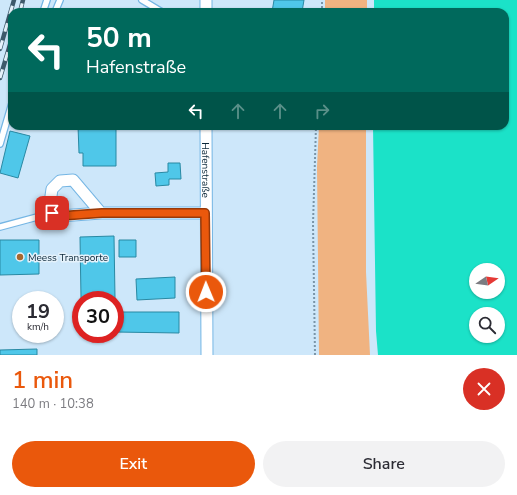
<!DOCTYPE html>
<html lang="en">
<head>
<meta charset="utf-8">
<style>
	body { margin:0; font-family:"Nunito Sans",sans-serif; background:#f2f2f3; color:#2b2b33; height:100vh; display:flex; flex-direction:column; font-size:15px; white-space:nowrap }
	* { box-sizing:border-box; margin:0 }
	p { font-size:13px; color:#7c7c81 }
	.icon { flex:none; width:22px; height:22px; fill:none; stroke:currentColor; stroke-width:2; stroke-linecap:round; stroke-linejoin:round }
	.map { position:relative; height:355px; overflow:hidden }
	.sheet { display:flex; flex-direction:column; background:#fff; flex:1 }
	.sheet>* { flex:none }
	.hud { position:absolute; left:8px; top:8px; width:501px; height:122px; border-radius:12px; box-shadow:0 1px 3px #0004; background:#00695c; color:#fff; overflow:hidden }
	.needle { width:26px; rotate:77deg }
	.controls { position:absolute; left:469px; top:263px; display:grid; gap:8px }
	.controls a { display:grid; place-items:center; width:36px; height:36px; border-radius:50%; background:#fff; box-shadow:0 1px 3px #0004; font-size:20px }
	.speed { position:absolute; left:12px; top:291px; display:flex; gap:8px; font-size:20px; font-weight:700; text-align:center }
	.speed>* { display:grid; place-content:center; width:52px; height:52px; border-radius:50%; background:#fff; box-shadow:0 1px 3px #0004; line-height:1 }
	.speed small { font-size:10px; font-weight:400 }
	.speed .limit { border:6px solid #d22; background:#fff; color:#111 }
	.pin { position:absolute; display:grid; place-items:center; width:34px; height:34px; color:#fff; margin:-17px; border-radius:8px; box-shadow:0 2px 6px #0006 }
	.me { position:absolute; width:44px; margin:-22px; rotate:359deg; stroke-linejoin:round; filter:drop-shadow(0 0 3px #0008) }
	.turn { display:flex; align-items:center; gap:14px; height:84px; padding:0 12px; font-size:18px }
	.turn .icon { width:52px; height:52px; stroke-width:2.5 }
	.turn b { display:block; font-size:28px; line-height:34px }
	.lanes { display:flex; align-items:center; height:38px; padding:0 12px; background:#0003; justify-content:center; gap:20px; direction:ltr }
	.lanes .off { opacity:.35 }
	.round { display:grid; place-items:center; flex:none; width:42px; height:42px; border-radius:21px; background:#f2f2f3 }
	.overview { display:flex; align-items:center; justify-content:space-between; height:68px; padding:0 12px }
	h1 { font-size:24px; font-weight:600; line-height:30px; color:#ea580c }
	.primary-button { display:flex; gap:8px; margin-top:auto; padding:8px 12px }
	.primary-button a { flex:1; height:46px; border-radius:24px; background:#ea580c; color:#fff; font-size:16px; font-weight:600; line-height:46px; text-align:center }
	.primary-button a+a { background:#f2f2f3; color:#2b2b33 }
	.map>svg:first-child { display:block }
	.green { fill:#f0b381 }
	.water { fill:#1be2c8; fill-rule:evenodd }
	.building { fill:#4fc7e9; stroke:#2989a3 }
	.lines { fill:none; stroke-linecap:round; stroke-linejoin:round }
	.service-casing { stroke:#75b6e4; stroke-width:8 }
	.minor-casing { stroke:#75b6e4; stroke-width:13 }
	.path { stroke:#7a95a8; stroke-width:2; stroke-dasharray:2 2; stroke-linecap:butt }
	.service { stroke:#fff; stroke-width:5.5 }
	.minor { stroke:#fff; stroke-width:11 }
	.rail-casing { stroke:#3d596b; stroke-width:4.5 }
	.rail { stroke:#e5f2fb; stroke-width:3; stroke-dasharray:9; stroke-linecap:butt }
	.route-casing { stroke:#983908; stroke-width:10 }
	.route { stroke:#ea580c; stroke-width:7 }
	.poi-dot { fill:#a7682f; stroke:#e5f2fb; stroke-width:1.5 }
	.labels { text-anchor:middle; stroke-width:3; stroke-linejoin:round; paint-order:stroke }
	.street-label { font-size:10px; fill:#0b2739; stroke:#e5f2fb }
	.poi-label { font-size:10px; fill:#0b2739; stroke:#e5f2fb; text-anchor:start }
</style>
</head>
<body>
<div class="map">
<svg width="517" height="355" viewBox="0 0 517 355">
	<rect width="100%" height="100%" fill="#cde7fa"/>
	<path class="green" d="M 325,0 L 367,0 L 367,12 L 325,12 Z
		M 319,126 L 366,126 L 366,272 L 370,355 L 319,355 L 317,167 Z"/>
	<path class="water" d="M 374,0 L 517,0 L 517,355 L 378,355 L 376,331 L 373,126 L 505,126 L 505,12 L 374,12 ZM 476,270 L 498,270 L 498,292 L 476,292 ZM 476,314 L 498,314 L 498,336 L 476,336 Z"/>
	<path class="building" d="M 274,0 L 304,0 L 302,12 L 272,12 Z
		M 48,126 L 68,126 L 68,129 L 48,129 Z
		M 78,126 L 116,126 L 116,166 L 83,166 L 83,153 L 79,153 Z
		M 10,131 L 30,136 L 18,178 L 0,173 Z
		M 168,163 L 180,163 L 181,179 L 169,179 L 169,185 L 156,186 L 155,173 L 168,172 Z
		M 114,236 L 115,298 L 81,298 L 80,237 Z
		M 0,240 L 39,240 L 39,274 L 0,275 Z
		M 119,240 L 136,240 L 136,257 L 119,257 Z
		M 175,277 L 175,298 L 137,300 L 136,279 Z
		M 115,312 L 179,312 L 179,333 L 115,332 Z
		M 37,349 L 37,355 L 0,355 L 0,350 Z"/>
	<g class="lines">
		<g class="service-casing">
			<path id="service" d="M 142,0 L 162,12
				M 43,12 L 47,0
				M 55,12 L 60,0
				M 0,144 L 12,103
				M 0,227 L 52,213"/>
		</g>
		<g class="minor-casing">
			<g id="minor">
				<path d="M 206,12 L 206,0"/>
				<path id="s1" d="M 206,126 L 207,355"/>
				<path d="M 101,213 L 73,180 L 60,181 L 52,189 L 50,203 L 52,213 L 60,216 L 101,213 L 205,213"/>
			</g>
		</g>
		<path class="path" d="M 322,12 L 322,0
			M 315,355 L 313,224 L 316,126"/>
		<use href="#service" class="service"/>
		<use href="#minor" class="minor"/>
		<g class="rail-casing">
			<path id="rail" d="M 20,12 L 23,0
				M 0,49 L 14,0
				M 0,78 L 12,38"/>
		</g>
		<use href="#rail" class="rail"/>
	</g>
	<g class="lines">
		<g class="route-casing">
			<path id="route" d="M 52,213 L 60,216 L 102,213 L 205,213 L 206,292"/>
		</g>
		<use href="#route" class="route"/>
	</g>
	<circle class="poi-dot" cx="20" cy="257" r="4"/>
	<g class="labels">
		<g class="street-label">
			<text dy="4" stroke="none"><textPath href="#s1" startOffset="44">Hafenstraße</textPath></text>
		</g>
		<g class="poi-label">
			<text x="28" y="261">Meess Transporte</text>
		</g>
	</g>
</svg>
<div class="controls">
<a><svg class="needle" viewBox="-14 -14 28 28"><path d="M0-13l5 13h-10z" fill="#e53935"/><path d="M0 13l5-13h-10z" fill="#7c7c81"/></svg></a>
<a><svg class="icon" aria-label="search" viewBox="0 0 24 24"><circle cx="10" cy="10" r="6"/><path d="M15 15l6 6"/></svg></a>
</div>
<div class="speed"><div>19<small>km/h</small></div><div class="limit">30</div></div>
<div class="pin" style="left:52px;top:213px;background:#d93025"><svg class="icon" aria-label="arrive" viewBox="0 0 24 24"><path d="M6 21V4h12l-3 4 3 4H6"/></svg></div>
<svg class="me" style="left:206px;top:292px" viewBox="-20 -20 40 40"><circle r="17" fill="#ea580c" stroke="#fff" stroke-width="3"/><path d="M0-11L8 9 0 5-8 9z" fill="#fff"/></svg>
<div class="hud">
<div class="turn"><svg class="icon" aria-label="left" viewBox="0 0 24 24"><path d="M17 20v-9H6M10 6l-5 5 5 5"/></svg><div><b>50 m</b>Hafenstraße</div></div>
<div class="lanes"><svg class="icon" aria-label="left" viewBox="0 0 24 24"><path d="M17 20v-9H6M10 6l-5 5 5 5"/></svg><svg class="icon off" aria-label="ahead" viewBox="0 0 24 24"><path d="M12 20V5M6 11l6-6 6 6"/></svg><svg class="icon off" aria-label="ahead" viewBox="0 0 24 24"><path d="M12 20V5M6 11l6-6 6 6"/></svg><svg class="icon off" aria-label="right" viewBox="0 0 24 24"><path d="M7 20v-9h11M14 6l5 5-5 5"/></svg></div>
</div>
</div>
<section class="sheet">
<div class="overview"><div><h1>1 min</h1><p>140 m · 10:38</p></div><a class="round" style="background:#d93025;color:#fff"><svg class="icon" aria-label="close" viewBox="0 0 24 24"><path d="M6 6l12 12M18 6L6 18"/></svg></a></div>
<div class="primary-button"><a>Exit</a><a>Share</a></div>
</section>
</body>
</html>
